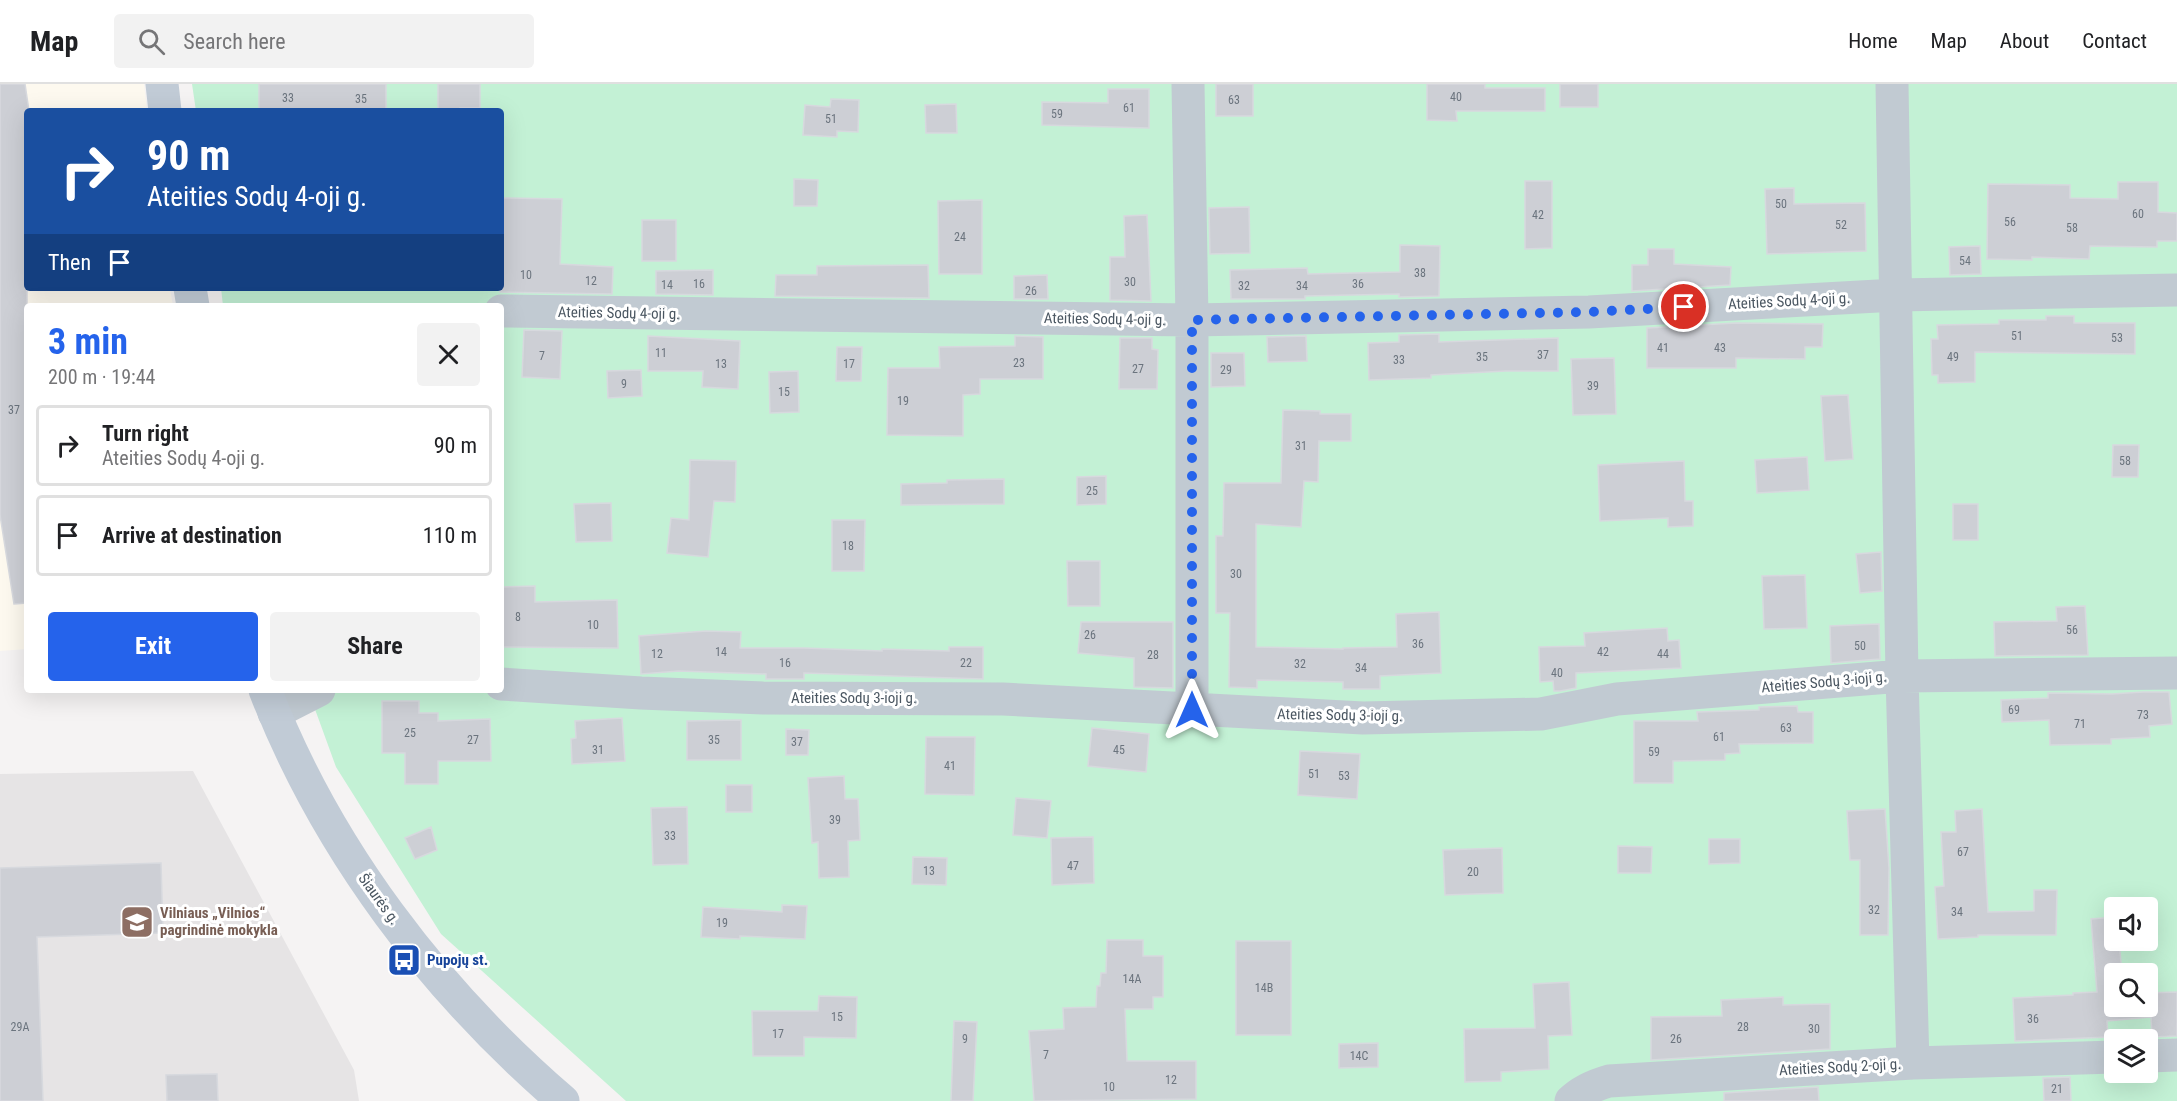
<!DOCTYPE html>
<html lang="en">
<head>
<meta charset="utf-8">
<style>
	body { margin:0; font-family:"Roboto Condensed",sans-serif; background:#f2f2f2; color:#202124; height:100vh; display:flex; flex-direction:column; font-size:22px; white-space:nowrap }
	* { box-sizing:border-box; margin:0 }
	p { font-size:20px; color:#757577 }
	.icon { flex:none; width:33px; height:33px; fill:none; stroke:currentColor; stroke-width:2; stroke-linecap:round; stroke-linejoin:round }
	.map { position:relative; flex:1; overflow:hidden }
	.panel { position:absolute; left:24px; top:219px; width:480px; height:390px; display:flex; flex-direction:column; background:#fff; border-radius:6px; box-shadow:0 6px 24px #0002 }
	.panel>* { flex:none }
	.top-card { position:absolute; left:24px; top:24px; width:480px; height:183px; border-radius:6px; box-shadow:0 6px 24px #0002; background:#1a4fa0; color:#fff; overflow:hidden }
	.controls { position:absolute; left:2104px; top:813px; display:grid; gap:12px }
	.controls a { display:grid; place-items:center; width:54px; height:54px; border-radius:6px; background:#fff; box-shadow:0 6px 24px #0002; font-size:30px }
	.pin { position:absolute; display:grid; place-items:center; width:51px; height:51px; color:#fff; margin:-26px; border:3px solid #fff; border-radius:50%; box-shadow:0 2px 6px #0007 }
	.me { position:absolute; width:66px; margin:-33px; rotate:0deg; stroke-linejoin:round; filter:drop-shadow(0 0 4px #0008) }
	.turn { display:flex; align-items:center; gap:21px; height:126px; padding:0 24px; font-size:27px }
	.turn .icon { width:78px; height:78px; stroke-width:2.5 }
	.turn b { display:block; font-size:42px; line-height:51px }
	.then { display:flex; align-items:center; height:57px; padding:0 24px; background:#0003; gap:12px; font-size:22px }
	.round { display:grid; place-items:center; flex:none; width:63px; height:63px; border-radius:6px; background:#f2f2f2 }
	.summary { display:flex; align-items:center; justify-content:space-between; height:102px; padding:0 24px }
	h1 { font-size:36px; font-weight:700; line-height:45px; color:#2563eb }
	.button { display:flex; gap:12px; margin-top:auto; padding:12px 24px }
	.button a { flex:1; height:69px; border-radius:6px; background:#2563eb; color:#fff; font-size:24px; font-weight:700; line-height:69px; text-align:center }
	.button a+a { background:#f2f2f2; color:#202124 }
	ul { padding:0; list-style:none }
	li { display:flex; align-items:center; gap:18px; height:81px; margin:0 12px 9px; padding:0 12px; border:3px solid #e0e0e0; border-radius:6px }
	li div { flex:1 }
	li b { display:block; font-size:22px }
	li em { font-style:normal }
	header { display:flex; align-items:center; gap:36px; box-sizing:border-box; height:84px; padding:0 30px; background:#fff; border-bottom:2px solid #e0e0e0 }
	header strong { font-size:28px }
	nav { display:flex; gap:33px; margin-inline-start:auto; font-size:21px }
	.search { width:420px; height:54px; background:#f2f2f2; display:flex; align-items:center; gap:15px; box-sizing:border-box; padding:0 21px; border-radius:6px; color:#757577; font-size:22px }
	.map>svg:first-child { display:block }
	.commercial { fill:#fdf9ef }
	.education { fill:#e6e4e5 }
	.green { fill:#c3f1d5; fill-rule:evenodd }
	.building { fill:#cdcfd5; stroke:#d7d9de; stroke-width:1.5 }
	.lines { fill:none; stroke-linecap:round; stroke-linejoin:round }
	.street { stroke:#c1cad2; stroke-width:33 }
	.secondary { stroke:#c1cbd6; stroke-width:33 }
	.route { stroke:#2563eb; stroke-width:10; stroke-dasharray:0 18 }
	.labels { text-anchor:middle; stroke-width:6; stroke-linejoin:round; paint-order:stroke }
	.number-label { font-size:12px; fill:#6b747e }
	.street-label { font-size:15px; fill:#4a5661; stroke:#fff }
	.education-label { font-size:15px; font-weight:bold; fill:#785e54; stroke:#fff; text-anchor:start }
	.transit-label { font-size:15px; font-weight:bold; fill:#164399; stroke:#fff; text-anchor:start }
</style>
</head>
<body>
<header>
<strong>Map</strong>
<div class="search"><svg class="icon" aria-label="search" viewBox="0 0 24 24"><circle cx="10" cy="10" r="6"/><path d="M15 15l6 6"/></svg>Search here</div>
<nav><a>Home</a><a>Map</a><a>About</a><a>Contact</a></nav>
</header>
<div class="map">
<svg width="2177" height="1017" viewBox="0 0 2177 1017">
	<rect width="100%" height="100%" fill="#f5f3f3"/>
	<path class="commercial" d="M 0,0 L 144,0 L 147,27 L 27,27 L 27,204 L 170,204 L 173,222 L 27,222 L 27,565 L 0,567 Z"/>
	<path class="education" d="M 193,687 L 354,986 L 359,1017 L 0,1017 L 0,690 Z"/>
	<path class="green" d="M 192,0 L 2177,0 L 2177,1017 L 626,1017 L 441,850 L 336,683 L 308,606 L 501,606 L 501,222 L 223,222 L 221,204 L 501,204 L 501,27 L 196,27 ZM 2115,824 L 2148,824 L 2148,856 L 2115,856 ZM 2115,890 L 2148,890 L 2148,922 L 2115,922 ZM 2115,956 L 2148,956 L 2148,988 L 2115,988 Z"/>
	<path class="building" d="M 0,0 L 25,0 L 29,27 L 27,27 L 27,519 L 14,520 L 0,431 Z
		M 259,0 L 386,0 L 386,27 L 259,27 Z
		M 438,0 L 480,0 L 480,24 L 460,24 L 460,27 L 438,27 Z
		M 1216,0 L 1253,0 L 1253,32 L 1216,32 Z
		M 1427,0 L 1485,0 L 1485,4 L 1545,4 L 1545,27 L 1456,27 L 1457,37 L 1427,36 Z
		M 1560,0 L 1598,0 L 1598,23 L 1560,23 Z
		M 1108,5 L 1149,5 L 1149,44 L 1042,41 L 1042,18 L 1108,19 Z
		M 831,15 L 859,16 L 858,48 L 837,47 L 837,53 L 803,51 L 805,21 L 830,23 Z
		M 956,20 L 957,49 L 926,49 L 925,21 Z
		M 794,95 L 818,96 L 817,122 L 794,122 Z
		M 1525,97 L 1552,97 L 1552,164 L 1525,165 Z
		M 2118,98 L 2158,98 L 2158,128 L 2177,129 L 2177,157 L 2157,157 L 2157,163 L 2090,162 L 2089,175 L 2032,173 L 2032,176 L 1987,175 L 1988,100 L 2070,101 L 2070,114 L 2118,115 Z
		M 1794,104 L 1794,120 L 1865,119 L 1866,167 L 1767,170 L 1765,105 Z
		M 503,114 L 562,115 L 560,180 L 613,183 L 612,210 L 500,208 Z
		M 982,116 L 982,190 L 939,190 L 938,117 Z
		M 1249,123 L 1250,169 L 1210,170 L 1209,124 Z
		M 1147,131 L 1151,217 L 1110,216 L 1110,173 L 1125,173 L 1124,132 Z
		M 642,136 L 676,136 L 676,177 L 642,177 Z
		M 1400,161 L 1440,162 L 1439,212 L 1399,213 L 1399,210 L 1305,212 L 1305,215 L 1231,215 L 1230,186 L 1307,184 L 1308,190 L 1400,188 Z
		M 1980,162 L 1981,190 L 1950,191 L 1949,163 Z
		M 1648,165 L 1674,165 L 1674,180 L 1731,183 L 1730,201 L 1632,207 L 1632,181 L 1648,181 Z
		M 928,181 L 929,214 L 775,212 L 776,191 L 817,191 L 817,182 Z
		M 713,186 L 713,211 L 656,210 L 656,187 Z
		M 1047,191 L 1048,215 L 1014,215 L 1014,192 Z
		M 2046,232 L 2074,232 L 2074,239 L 2135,239 L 2135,270 L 1975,268 L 1975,298 L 1938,299 L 1938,291 L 1932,291 L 1931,255 L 1938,255 L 1937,241 L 1999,240 L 1999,236 L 2046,236 Z
		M 1736,239 L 1823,240 L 1822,263 L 1805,263 L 1805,275 L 1736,274 L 1736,284 L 1647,284 L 1647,244 Z
		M 524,246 L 562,247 L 560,295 L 522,293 Z
		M 1439,250 L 1439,258 L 1558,254 L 1558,287 L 1506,287 L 1431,291 L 1431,294 L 1369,296 L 1368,259 L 1399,258 L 1399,251 Z
		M 648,252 L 740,257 L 738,305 L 702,303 L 703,287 L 648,287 Z
		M 1015,252 L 1043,253 L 1043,295 L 980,295 L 980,310 L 963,311 L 963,352 L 887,351 L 888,284 L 940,284 L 939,263 L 1015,262 Z
		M 1306,252 L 1307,277 L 1268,278 L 1267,253 Z
		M 1120,254 L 1152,254 L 1152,265 L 1158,266 L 1157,305 L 1119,305 Z
		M 837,263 L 862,263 L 861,297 L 836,297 Z
		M 1211,269 L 1244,269 L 1245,302 L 1211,303 Z
		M 1614,274 L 1616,330 L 1573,331 L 1571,275 Z
		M 641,286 L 642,312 L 608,314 L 607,287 Z
		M 798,287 L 799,328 L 770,329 L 769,288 Z
		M 1848,311 L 1853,375 L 1825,377 L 1821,312 Z
		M 1283,326 L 1320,327 L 1320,330 L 1351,330 L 1351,357 L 1319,357 L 1318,398 L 1304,397 L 1301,443 L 1256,440 L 1256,563 L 1343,565 L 1343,564 L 1397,563 L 1396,530 L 1439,528 L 1441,589 L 1380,592 L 1380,605 L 1343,605 L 1343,598 L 1257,596 L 1257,604 L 1229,603 L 1230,529 L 1216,529 L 1216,452 L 1223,452 L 1224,399 L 1281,399 Z
		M 2113,361 L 2139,361 L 2138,393 L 2112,393 Z
		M 1807,373 L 1809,406 L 1757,409 L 1755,376 Z
		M 690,376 L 736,377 L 735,418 L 714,417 L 708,473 L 667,469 L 671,434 L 689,436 Z
		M 1684,377 L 1685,417 L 1693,417 L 1693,442 L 1668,443 L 1668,434 L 1600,437 L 1598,381 Z
		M 1106,392 L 1106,420 L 1077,421 L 1077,393 Z
		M 1004,395 L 1004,420 L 901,421 L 901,400 L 947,399 L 947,396 Z
		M 611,419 L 612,457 L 576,458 L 574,420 Z
		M 1953,420 L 1978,420 L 1978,456 L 1953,456 Z
		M 832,436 L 865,436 L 864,487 L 832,487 Z
		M 1881,468 L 1882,507 L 1860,509 L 1856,470 Z
		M 1067,477 L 1100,477 L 1100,522 L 1068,522 Z
		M 1805,491 L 1807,544 L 1764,545 L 1762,492 Z
		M 535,502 L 535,518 L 617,516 L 618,564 L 501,563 L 501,503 Z
		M 2085,522 L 2088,571 L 1995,572 L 1994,538 L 2057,537 L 2056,523 Z
		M 1081,538 L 1173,538 L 1173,604 L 1134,603 L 1134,574 L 1078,569 Z
		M 1879,540 L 1880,575 L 1831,579 L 1830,542 Z
		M 1667,544 L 1668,557 L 1679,556 L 1681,584 L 1576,589 L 1576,604 L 1560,607 L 1554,607 L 1553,597 L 1540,598 L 1539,563 L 1585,562 L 1584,549 Z
		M 706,547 L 741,548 L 740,564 L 804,564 L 882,567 L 882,565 L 949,567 L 949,563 L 983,563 L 983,595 L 804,589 L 804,595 L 766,595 L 766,590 L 679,587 L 641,590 L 639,552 Z
		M 2143,608 L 2169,608 L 2172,640 L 2149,642 L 2150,653 L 2111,655 L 2111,660 L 2050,661 L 2049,636 L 2002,638 L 2001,616 L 2048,614 L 2048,609 L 2112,610 Z
		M 382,617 L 419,617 L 419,629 L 438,629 L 438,637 L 490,635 L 491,677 L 438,677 L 438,700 L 405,700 L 405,669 L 382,669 Z
		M 1797,622 L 1798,628 L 1813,628 L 1813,659 L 1739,660 L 1740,669 L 1725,670 L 1725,676 L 1673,677 L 1673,699 L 1634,699 L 1634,637 L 1698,637 L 1697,628 L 1759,626 L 1759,623 Z
		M 622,634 L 625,677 L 572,680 L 571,655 L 576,654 L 575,637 Z
		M 741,636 L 741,676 L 687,676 L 687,637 Z
		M 1092,644 L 1149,650 L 1146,688 L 1088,682 Z
		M 786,645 L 809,646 L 808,671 L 786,671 Z
		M 926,653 L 975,653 L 974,711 L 925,710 Z
		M 1300,667 L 1360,670 L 1357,715 L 1298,711 Z
		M 844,692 L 845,715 L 858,715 L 860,756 L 848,757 L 849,793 L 819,794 L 818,758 L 812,759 L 808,694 Z
		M 726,701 L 752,701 L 752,728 L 726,728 Z
		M 1016,714 L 1051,717 L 1047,754 L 1013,751 Z
		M 687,723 L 688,780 L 653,781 L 651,724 Z
		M 1885,725 L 1889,784 L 1888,851 L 1860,851 L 1860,776 L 1850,776 L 1847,727 Z
		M 1982,725 L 1988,828 L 2034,827 L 2034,806 L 2057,806 L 2056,851 L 1978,851 L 1978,853 L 1938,855 L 1935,803 L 1944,802 L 1941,748 L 1956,748 L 1955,727 Z
		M 431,743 L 437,766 L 415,775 L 405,754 Z
		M 1093,753 L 1094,799 L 1052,801 L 1051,754 Z
		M 1709,755 L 1740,755 L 1740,779 L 1709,780 Z
		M 1618,762 L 1652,763 L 1651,789 L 1618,789 Z
		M 1502,764 L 1503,809 L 1445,811 L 1443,766 Z
		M 913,773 L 947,774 L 946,801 L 912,800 Z
		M 161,779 L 163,849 L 37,853 L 43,1017 L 0,1017 L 0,784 Z
		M 782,821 L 807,822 L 805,855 L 740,852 L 740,855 L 701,853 L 703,823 L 782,828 Z
		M 2115,833 L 2115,856 L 2119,856 L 2122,890 L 2115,890 L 2115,922 L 2148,922 L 2148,909 L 2177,908 L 2177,952 L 2152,953 L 2151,933 L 2107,937 L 2108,953 L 2015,957 L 2013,914 L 2073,911 L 2073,909 L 2097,908 L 2091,835 Z
		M 1107,856 L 1143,856 L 1143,872 L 1163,872 L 1163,913 L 1153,913 L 1153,925 L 1125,925 L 1127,977 L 1196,977 L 1196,1015 L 1034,1017 L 1029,947 L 1064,945 L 1063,924 L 1096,923 L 1097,902 L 1100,902 L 1101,889 L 1106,889 Z
		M 1236,857 L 1291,857 L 1291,951 L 1236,951 Z
		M 1569,898 L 1572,951 L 1548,952 L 1549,985 L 1501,988 L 1501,997 L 1465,998 L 1464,945 L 1535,944 L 1533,900 Z
		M 819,912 L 857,913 L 856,954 L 804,953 L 804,972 L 753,972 L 752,927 L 818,927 Z
		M 1783,913 L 1783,921 L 1830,920 L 1830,965 L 1651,976 L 1651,933 L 1722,932 L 1721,916 Z
		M 954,937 L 977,938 L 973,1017 L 951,1017 Z
		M 1378,959 L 1378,983 L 1339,984 L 1339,960 Z
		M 217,990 L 218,1017 L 167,1017 L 166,991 Z
		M 2070,993 L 2071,1017 L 2044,1017 L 2043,994 Z
		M 1818,1003 L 1819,1017 L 1724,1017 L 1724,1009 Z"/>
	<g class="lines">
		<path class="street" d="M 1188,0 L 1192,236 L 1192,626
			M 1892,0 L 1902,592 L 1913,979
			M 501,227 L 1192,236 L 1589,228 L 1896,211 L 2177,206
			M 501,600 L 641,609 L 763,614 L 1003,615 L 1363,634 L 1541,630 L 1617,615 L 1902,592 L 2177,589
			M 274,629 L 319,606
			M 2148,972 L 2177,971
			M 1571,1017 C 1582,1006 1595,1001 1609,997 L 1913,979 L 2115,973"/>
		<path class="secondary" d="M 162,0 L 165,27
			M 190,204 L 193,222
			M 265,606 C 327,766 434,906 563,1017"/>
	</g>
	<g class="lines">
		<path class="route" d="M 1192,626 L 1192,236 L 1589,228 L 1684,223"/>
	</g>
	<defs>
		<g id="school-square" transform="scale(1.725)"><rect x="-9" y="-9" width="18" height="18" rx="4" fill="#8d6e63" stroke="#fff"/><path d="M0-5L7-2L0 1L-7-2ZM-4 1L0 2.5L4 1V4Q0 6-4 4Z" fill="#fff"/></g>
		<g id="bus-square" transform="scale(1.725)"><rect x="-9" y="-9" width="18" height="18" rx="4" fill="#1a4fb4" stroke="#fff"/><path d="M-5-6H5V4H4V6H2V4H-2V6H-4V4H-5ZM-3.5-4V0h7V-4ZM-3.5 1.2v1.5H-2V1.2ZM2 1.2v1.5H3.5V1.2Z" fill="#fff"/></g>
	</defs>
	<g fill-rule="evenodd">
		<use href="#school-square" x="137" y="838"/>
		<use href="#bus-square" x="404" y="876"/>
	</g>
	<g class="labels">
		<g class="number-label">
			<text x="1456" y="17">40</text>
			<text x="288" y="18">33</text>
			<text x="361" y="19">35</text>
			<text x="1234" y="20">63</text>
			<text x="1129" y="28">61</text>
			<text x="1057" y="34">59</text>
			<text x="831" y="39">51</text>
			<text x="1781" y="124">50</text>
			<text x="2138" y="134">60</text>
			<text x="1538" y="135">42</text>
			<text x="2010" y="142">56</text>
			<text x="1841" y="145">52</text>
			<text x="2072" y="148">58</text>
			<text x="960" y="157">24</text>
			<text x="1965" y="181">54</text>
			<text x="1420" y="193">38</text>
			<text x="526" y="195">10</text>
			<text x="591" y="201">12</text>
			<text x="1130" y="202">30</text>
			<text x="699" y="204">16</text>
			<text x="1358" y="204">36</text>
			<text x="667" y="205">14</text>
			<text x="1244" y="206">32</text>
			<text x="1302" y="206">34</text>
			<text x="1031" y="211">26</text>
			<text x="2017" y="256">51</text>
			<text x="2117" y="258">53</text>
			<text x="1663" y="268">41</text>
			<text x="1720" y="268">43</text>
			<text x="661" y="273">11</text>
			<text x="1543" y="275">37</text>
			<text x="542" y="276">7</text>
			<text x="1482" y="277">35</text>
			<text x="1953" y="277">49</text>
			<text x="1399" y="280">33</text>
			<text x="1019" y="283">23</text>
			<text x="721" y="284">13</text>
			<text x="849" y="284">17</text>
			<text x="1138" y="289">27</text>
			<text x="1226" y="290">29</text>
			<text x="624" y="304">9</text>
			<text x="1593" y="306">39</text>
			<text x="784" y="312">15</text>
			<text x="903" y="321">19</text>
			<text x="14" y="330">37</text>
			<text x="1301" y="366">31</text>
			<text x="2125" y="381">58</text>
			<text x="1092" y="411">25</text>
			<text x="848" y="466">18</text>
			<text x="1236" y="494">30</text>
			<text x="518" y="537">8</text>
			<text x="593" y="545">10</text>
			<text x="2072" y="550">56</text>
			<text x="1090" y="555">26</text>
			<text x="1418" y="564">36</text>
			<text x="1860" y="566">50</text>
			<text x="721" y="572">14</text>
			<text x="1603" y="572">42</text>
			<text x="657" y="574">12</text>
			<text x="1663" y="574">44</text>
			<text x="1153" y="575">28</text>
			<text x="785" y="583">16</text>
			<text x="966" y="583">22</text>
			<text x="1300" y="584">32</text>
			<text x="1361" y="588">34</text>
			<text x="1557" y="593">40</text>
			<text x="2014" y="630">69</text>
			<text x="2143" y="635">73</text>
			<text x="2080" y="644">71</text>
			<text x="1786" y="648">63</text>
			<text x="410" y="653">25</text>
			<text x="1719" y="657">61</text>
			<text x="473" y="660">27</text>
			<text x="714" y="660">35</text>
			<text x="797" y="662">37</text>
			<text x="598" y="670">31</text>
			<text x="1119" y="670">45</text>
			<text x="1654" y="672">59</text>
			<text x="950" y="686">41</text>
			<text x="1314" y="694">51</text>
			<text x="1344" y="696">53</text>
			<text x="835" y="740">39</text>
			<text x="670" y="756">33</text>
			<text x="1963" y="772">67</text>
			<text x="1073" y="786">47</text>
			<text x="929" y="791">13</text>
			<text x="1473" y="792">20</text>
			<text x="1874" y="830">32</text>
			<text x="1957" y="832">34</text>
			<text x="722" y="843">19</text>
			<text x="1132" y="899">14A</text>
			<text x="1264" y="908">14B</text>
			<text x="837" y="937">15</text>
			<text x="2033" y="939">36</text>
			<text x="20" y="947">29A</text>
			<text x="1743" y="947">28</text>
			<text x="1814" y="949">30</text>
			<text x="778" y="954">17</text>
			<text x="965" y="959">9</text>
			<text x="1676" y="959">26</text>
			<text x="1046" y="975">7</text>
			<text x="1359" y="976">14C</text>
			<text x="1171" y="1000">12</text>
			<text x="1109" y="1007">10</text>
			<text x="2057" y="1009">21</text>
		</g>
		<g class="street-label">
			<text transform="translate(1789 217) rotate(-3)" y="5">Ateities Sodų 4-oji g.</text>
			<text transform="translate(619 229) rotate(1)" y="5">Ateities Sodų 4-oji g.</text>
			<text transform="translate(1105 235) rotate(1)" y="5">Ateities Sodų 4-oji g.</text>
			<text transform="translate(1824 598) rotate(-5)" y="5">Ateities Sodų 3-ioji g.</text>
			<text x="854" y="619">Ateities Sodų 3-ioji g.</text>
			<text transform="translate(1340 631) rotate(1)" y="5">Ateities Sodų 3-ioji g.</text>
			<text transform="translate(379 815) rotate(54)" y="5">Šiaurės g.</text>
			<text transform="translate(1840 983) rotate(-3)" y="5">Ateities Sodų 2-oji g.</text>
		</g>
		<g class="education-label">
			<text x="160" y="834">Vilniaus „Vilnios“<tspan x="160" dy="17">pagrindinė mokykla</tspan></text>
		</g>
		<g class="transit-label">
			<text x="427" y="881">Pupojų st.</text>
		</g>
	</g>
</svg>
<div class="controls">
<a><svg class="icon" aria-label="sound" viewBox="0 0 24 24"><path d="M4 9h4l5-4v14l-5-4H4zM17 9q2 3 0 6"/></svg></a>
<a><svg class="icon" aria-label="search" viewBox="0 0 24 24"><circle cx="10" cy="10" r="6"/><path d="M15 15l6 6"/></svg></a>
<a><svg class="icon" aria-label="layers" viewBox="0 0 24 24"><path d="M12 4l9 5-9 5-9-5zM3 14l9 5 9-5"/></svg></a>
</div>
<div class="pin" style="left:1684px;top:223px;background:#d93025"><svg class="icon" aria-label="arrive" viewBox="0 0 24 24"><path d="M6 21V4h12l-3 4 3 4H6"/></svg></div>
<svg class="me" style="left:1192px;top:626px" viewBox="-20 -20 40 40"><path d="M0-17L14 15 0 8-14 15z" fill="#2563eb" stroke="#fff" stroke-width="4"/></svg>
<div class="top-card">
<div class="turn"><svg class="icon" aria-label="right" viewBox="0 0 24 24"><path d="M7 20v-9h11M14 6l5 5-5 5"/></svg><div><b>90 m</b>Ateities Sodų 4-oji g.</div></div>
<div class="then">Then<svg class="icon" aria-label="arrive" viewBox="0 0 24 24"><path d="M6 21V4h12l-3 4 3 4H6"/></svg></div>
</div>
<section class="panel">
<div class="summary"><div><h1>3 min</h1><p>200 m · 19:44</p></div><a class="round"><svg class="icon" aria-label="close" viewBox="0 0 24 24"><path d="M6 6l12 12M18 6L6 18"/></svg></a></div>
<ul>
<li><svg class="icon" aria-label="right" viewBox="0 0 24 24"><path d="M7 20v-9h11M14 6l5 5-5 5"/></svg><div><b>Turn right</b><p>Ateities Sodų 4-oji g.</p></div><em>90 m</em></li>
<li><svg class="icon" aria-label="arrive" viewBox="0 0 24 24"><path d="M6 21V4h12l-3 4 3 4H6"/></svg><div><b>Arrive at destination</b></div><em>110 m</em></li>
</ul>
<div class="button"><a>Exit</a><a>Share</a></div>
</section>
</div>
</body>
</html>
